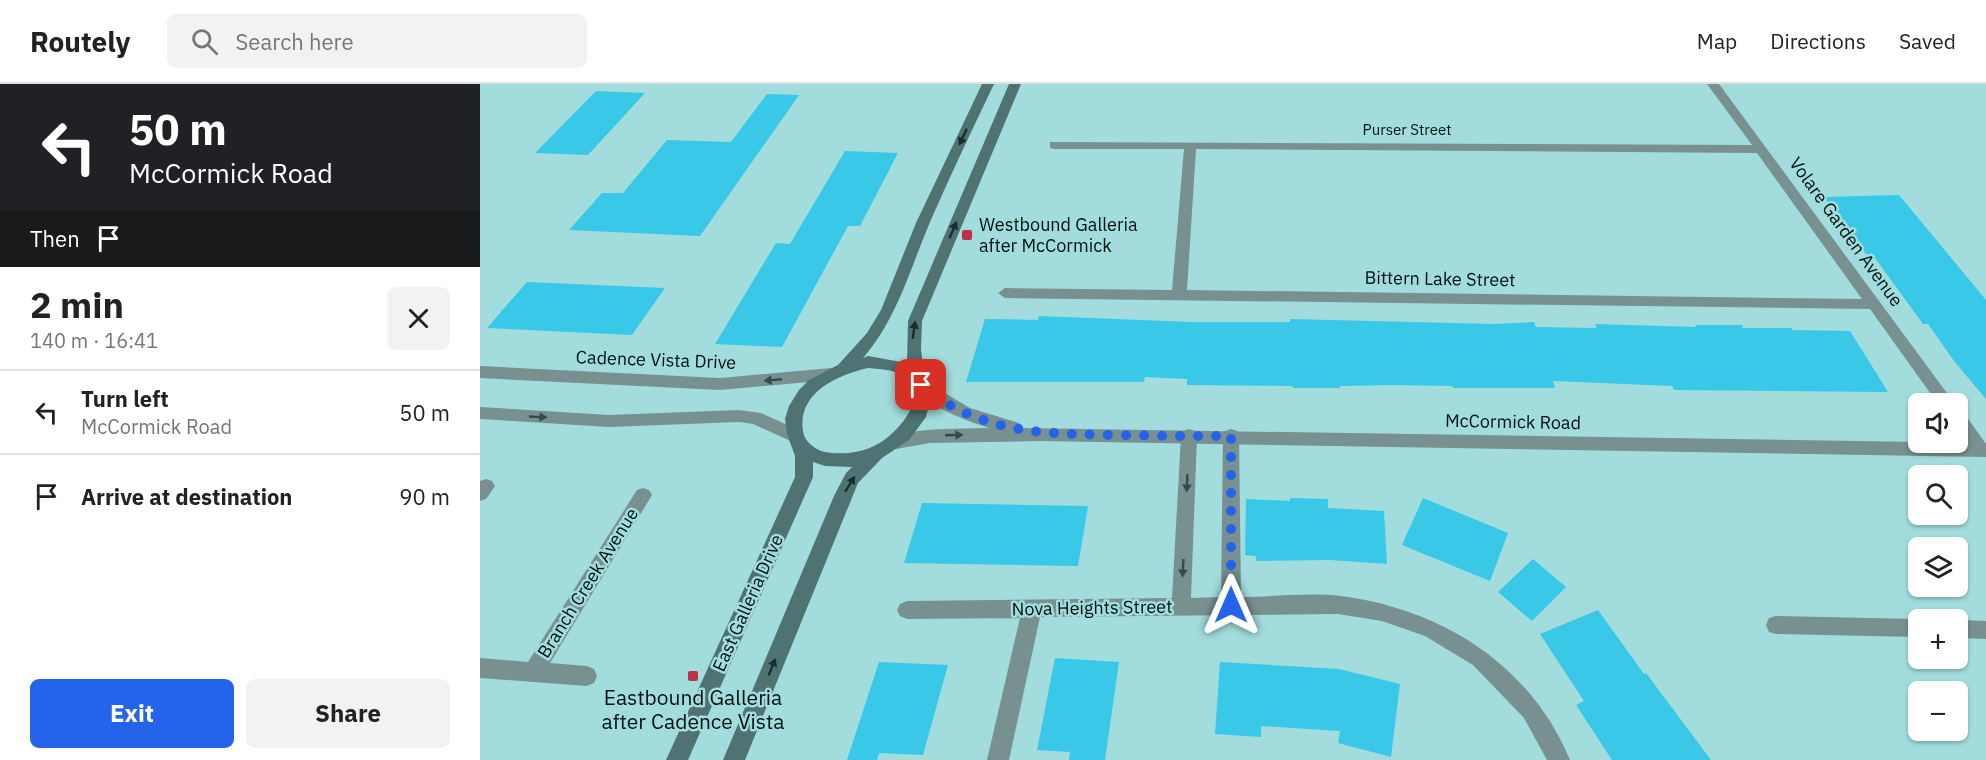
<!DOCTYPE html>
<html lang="en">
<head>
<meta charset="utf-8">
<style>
	body { margin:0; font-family:"IBM Plex Sans",sans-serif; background:#f2f2f2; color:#222; height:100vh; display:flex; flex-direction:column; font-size:22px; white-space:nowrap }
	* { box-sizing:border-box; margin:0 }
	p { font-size:20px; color:#767676 }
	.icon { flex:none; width:33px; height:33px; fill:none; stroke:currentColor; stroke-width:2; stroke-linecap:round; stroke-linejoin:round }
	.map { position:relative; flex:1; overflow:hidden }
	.drawer { display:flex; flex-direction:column; background:#fff; width:480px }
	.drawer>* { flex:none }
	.hud { background:#202124; color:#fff; overflow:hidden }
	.tools { position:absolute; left:1428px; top:309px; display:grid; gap:12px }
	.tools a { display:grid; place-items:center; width:60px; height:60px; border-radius:9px; background:#fff; box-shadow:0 2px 4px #0004; font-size:30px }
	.pin { position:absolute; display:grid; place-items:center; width:51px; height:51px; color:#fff; margin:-26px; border-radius:12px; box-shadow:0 3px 9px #0006 }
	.me { position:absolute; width:66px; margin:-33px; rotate:0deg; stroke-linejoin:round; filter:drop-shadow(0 0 4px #0008) }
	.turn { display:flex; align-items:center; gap:21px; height:126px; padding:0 30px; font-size:27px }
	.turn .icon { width:78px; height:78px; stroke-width:2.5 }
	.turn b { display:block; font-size:42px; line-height:51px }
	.then { display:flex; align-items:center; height:57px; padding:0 30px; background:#0003; gap:12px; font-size:22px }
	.round { display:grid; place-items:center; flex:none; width:63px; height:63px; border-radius:9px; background:#f2f2f2 }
	.overview { display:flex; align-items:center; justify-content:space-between; height:102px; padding:0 30px }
	h1 { font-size:36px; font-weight:700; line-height:45px }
	.action { display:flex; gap:12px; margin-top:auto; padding:12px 30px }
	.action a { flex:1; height:69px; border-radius:9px; background:#2563eb; color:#fff; font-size:24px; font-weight:700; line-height:69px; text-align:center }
	.action a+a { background:#f2f2f2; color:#222 }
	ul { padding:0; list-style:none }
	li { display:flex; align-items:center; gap:18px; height:84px; padding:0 30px; border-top:2px solid #e0e0e0 }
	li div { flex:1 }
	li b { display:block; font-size:22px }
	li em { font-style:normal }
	header { display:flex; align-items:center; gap:36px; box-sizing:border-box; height:84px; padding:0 30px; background:#fff; border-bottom:2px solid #e0e0e0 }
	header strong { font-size:28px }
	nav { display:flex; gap:33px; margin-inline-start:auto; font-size:21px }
	.search { width:420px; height:54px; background:#f2f2f2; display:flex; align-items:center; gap:15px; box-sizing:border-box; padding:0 21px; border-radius:9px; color:#767676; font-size:22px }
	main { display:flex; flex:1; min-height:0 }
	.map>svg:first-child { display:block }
	.building { fill:#39c8e8 }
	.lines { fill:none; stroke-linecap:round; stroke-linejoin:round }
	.minor { fill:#799090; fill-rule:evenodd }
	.tertiary { fill:#799090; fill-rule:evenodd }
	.secondary { fill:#4f7272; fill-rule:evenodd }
	.oneway { fill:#182e2e }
	.oneway2 { fill:#364a4a }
	.route { stroke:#2563eb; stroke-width:10; stroke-dasharray:0 18 }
	.poi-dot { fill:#bf2f47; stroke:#a2dcdc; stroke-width:2 }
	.labels { text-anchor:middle; stroke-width:5; stroke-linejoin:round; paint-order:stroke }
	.far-street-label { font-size:15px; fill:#011; stroke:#a2dcdc }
	.poi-label { font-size:18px; fill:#011; stroke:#a2dcdc; text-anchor:start }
	.street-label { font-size:18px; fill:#011; stroke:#a2dcdc }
	.near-poi-label { font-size:21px; fill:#011; stroke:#a2dcdc }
</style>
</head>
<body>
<header>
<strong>Routely</strong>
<div class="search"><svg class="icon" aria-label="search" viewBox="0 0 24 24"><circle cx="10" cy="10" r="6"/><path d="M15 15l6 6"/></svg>Search here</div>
<nav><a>Map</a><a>Directions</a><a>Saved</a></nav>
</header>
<main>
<section class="drawer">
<div class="hud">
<div class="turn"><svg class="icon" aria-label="left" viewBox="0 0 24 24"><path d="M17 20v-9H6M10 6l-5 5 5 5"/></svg><div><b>50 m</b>McCormick Road</div></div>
<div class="then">Then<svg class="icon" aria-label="arrive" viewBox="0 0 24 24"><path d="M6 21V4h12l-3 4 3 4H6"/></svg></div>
</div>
<div class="overview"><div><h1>2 min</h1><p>140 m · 16:41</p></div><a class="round"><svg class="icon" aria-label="close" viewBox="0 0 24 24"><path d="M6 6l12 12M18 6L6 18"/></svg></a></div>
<ul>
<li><svg class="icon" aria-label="left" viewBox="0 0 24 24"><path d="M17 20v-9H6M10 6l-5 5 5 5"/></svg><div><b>Turn left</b><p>McCormick Road</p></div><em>50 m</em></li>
<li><svg class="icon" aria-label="arrive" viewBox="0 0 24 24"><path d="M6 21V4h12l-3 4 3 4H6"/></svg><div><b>Arrive at destination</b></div><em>90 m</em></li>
</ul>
<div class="action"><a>Exit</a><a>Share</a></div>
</section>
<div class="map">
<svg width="1506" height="676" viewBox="0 0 1506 676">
	<rect width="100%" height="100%" fill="#a2dcdc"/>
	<path class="building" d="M 116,7 L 165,9 L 108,71 L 55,69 Z
		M 287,10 L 319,11 L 220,152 L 89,146 L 122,109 L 143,109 L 187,56 L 251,58 Z
		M 365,67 L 418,69 L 380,142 L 368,142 L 302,263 L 235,260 L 296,159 L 310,160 Z
		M 1419,111 L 1506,216 L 1506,315 L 1474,277 L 1448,240 L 1443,240 L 1392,170 L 1386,170 L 1344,113 Z
		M 47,198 L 185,204 L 152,251 L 7,244 Z
		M 559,232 L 711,238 L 810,238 L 810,235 L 1013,240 L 1054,238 L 1056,243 L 1117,244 L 1115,240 L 1216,243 L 1215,241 L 1262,241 L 1263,244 L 1311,244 L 1313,246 L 1370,247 L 1408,308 L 1194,306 L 1192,302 L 1073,297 L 1075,304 L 973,304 L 973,302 L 913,301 L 860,302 L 860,304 L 813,304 L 813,302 L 707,301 L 707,295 L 665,293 L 664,298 L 486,298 L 505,235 L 558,236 Z
		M 810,414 L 848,415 L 848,424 L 904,427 L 907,480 L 850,476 L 776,477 L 776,472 L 765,471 L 766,415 L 810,417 Z
		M 943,414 L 1028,449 L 1010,497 L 922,461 Z
		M 442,419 L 608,422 L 598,482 L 424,479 Z
		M 1053,475 L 1086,503 L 1052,537 L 1018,508 Z
		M 1118,526 L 1164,590 L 1166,589 L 1231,676 L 1132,676 L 1096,621 L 1104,617 L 1060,550 Z
		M 575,574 L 639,578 L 625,676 L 589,676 L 590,668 L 557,666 Z
		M 399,578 L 468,581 L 443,671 L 399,669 L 397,676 L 367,676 Z
		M 740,578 L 859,585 L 920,600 L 911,673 L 858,659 L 860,647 L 781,642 L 781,653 L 735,650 Z"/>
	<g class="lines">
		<path class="minor" d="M 1227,0 L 1239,0 L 1475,320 L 1458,320 L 1390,225 L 525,214 L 518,209 L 525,204 L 692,206 L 704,65 L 574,65 L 570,64 L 570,58 L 1272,61 ZM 716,65 L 1277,69 L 1382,215 L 707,206 Z
			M 1478,328 L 1484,329 L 1506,360 L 1506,371 C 1494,375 1483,357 1478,347 C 1476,342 1477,333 1478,328 Z
			M 709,345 L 715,347 L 717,352 L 711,514 L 741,513 L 743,352 L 745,347 L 751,345 L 757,347 L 759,352 L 761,513 C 793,513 828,508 861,512 C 961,525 1050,580 1090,676 L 1067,676 L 1044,634 L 993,581 L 945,552 L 902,537 L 858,530 L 560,533 L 529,676 L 507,676 L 540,534 L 427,535 L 420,532 L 417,526 L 420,520 L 427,517 L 692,514 L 701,352 L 703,347 Z
			M 6,395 L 12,397 L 15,402 L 6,415 L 0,417 L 0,397 Z
			M 163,404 L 169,406 L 172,411 L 169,416 L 70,579 L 107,582 L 114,585 L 117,592 L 114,599 L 107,602 L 0,594 L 0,574 L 48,578 L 157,406 Z
			M 1296,532 L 1438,535 L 1440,536 L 1438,553 L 1296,550 L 1289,548 L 1286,541 L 1289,534 Z
			M 1478,536 L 1506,537 L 1506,555 L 1478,554 Z"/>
		<path class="tertiary" d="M 0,282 L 240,294 L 351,284 L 357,286 L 359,290 L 357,294 L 351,296 L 240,306 L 0,294 Z
			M 441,295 L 490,324 L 539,339 L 541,344 L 1506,359 L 1506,373 L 560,357 L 450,359 L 416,365 L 410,363 L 408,358 L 410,353 C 442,343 477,345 509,344 C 488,337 444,322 433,301 L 435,297 Z
			M 0,323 L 129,331 L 259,326 L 281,329 L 321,347 L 323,352 L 321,357 L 315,359 L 273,340 L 259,338 L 129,343 L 0,335 Z"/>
		<path class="secondary" d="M 502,0 L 514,0 C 492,46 470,92 450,138 C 430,185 417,235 383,274 L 388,272 L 427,279 L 428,237 L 529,0 L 541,0 L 442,237 L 441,265 L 444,291 L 451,313 L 446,333 L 429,356 L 402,374 L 378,399 L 265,676 L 243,676 L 354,412 L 366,389 L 372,383 L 345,382 L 333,378 L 333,393 L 208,676 L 186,676 L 315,393 L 315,372 L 307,350 L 305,335 L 309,322 L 319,306 L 329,296 L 358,281 L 387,249 L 401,226 L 436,139 ZM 388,284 C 397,285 407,285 415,288 C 458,303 419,351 394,362 C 380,369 360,371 345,368 C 335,366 324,357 323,347 C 317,309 357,291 388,284 Z"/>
	</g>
	<defs><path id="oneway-solid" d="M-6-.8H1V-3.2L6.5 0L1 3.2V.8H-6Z" transform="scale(1.5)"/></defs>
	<g class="oneway">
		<use href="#oneway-solid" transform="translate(483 53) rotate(115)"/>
		<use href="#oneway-solid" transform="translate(473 146) rotate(-67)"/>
		<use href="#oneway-solid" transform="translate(434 246) rotate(-82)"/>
		<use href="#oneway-solid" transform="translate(370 400) rotate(-58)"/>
		<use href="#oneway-solid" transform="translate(292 583) rotate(-68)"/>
	</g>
	<g class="oneway2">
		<use href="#oneway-solid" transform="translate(293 296) rotate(175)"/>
		<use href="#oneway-solid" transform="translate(58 333) rotate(3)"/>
		<use href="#oneway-solid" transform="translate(474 351) rotate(-2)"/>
		<use href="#oneway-solid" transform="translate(707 399) rotate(93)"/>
		<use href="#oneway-solid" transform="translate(703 484) rotate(93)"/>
	</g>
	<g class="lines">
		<path class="route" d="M 441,301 C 500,350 564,350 636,351 C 675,352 713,352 751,352 L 751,521"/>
	</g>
	<g class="poi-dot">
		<rect x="481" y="145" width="12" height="12" rx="3"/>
		<rect x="207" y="586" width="12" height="12" rx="3"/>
	</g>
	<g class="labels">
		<g class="far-street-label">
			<text x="927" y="51">Purser Street</text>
		</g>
		<g class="poi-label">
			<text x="499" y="147">Westbound Galleria<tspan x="499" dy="21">after McCormick</tspan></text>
		</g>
		<g class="street-label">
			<text transform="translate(1366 148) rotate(54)" y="6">Volare Garden Avenue</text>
			<text transform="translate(960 195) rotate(1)" y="6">Bittern Lake Street</text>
			<text transform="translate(176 276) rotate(2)" y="6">Cadence Vista Drive</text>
			<text transform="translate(1033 338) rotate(1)" y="6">McCormick Road</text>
			<text transform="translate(108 499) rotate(-58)" y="6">Branch Creek Avenue</text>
			<text transform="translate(268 519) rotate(-66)" y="6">East Galleria Drive</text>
			<text transform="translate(612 524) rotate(-1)" y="6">Nova Heights Street</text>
		</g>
		<g class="near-poi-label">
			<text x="213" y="621">Eastbound Galleria<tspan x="213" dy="24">after Cadence Vista</tspan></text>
		</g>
	</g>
</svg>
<div class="tools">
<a><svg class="icon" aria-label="sound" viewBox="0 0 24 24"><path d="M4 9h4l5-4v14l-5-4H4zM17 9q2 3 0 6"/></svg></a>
<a><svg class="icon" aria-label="search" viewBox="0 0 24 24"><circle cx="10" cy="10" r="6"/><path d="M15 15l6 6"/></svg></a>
<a><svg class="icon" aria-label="layers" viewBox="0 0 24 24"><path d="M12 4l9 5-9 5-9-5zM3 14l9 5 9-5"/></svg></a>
<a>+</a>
<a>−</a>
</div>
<div class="pin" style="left:441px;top:301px;background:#d93025"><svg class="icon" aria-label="arrive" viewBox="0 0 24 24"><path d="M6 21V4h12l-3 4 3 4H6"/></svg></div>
<svg class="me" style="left:751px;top:521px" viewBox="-20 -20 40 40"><path d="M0-17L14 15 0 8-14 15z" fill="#2563eb" stroke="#fff" stroke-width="4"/></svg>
</div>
</main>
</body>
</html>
